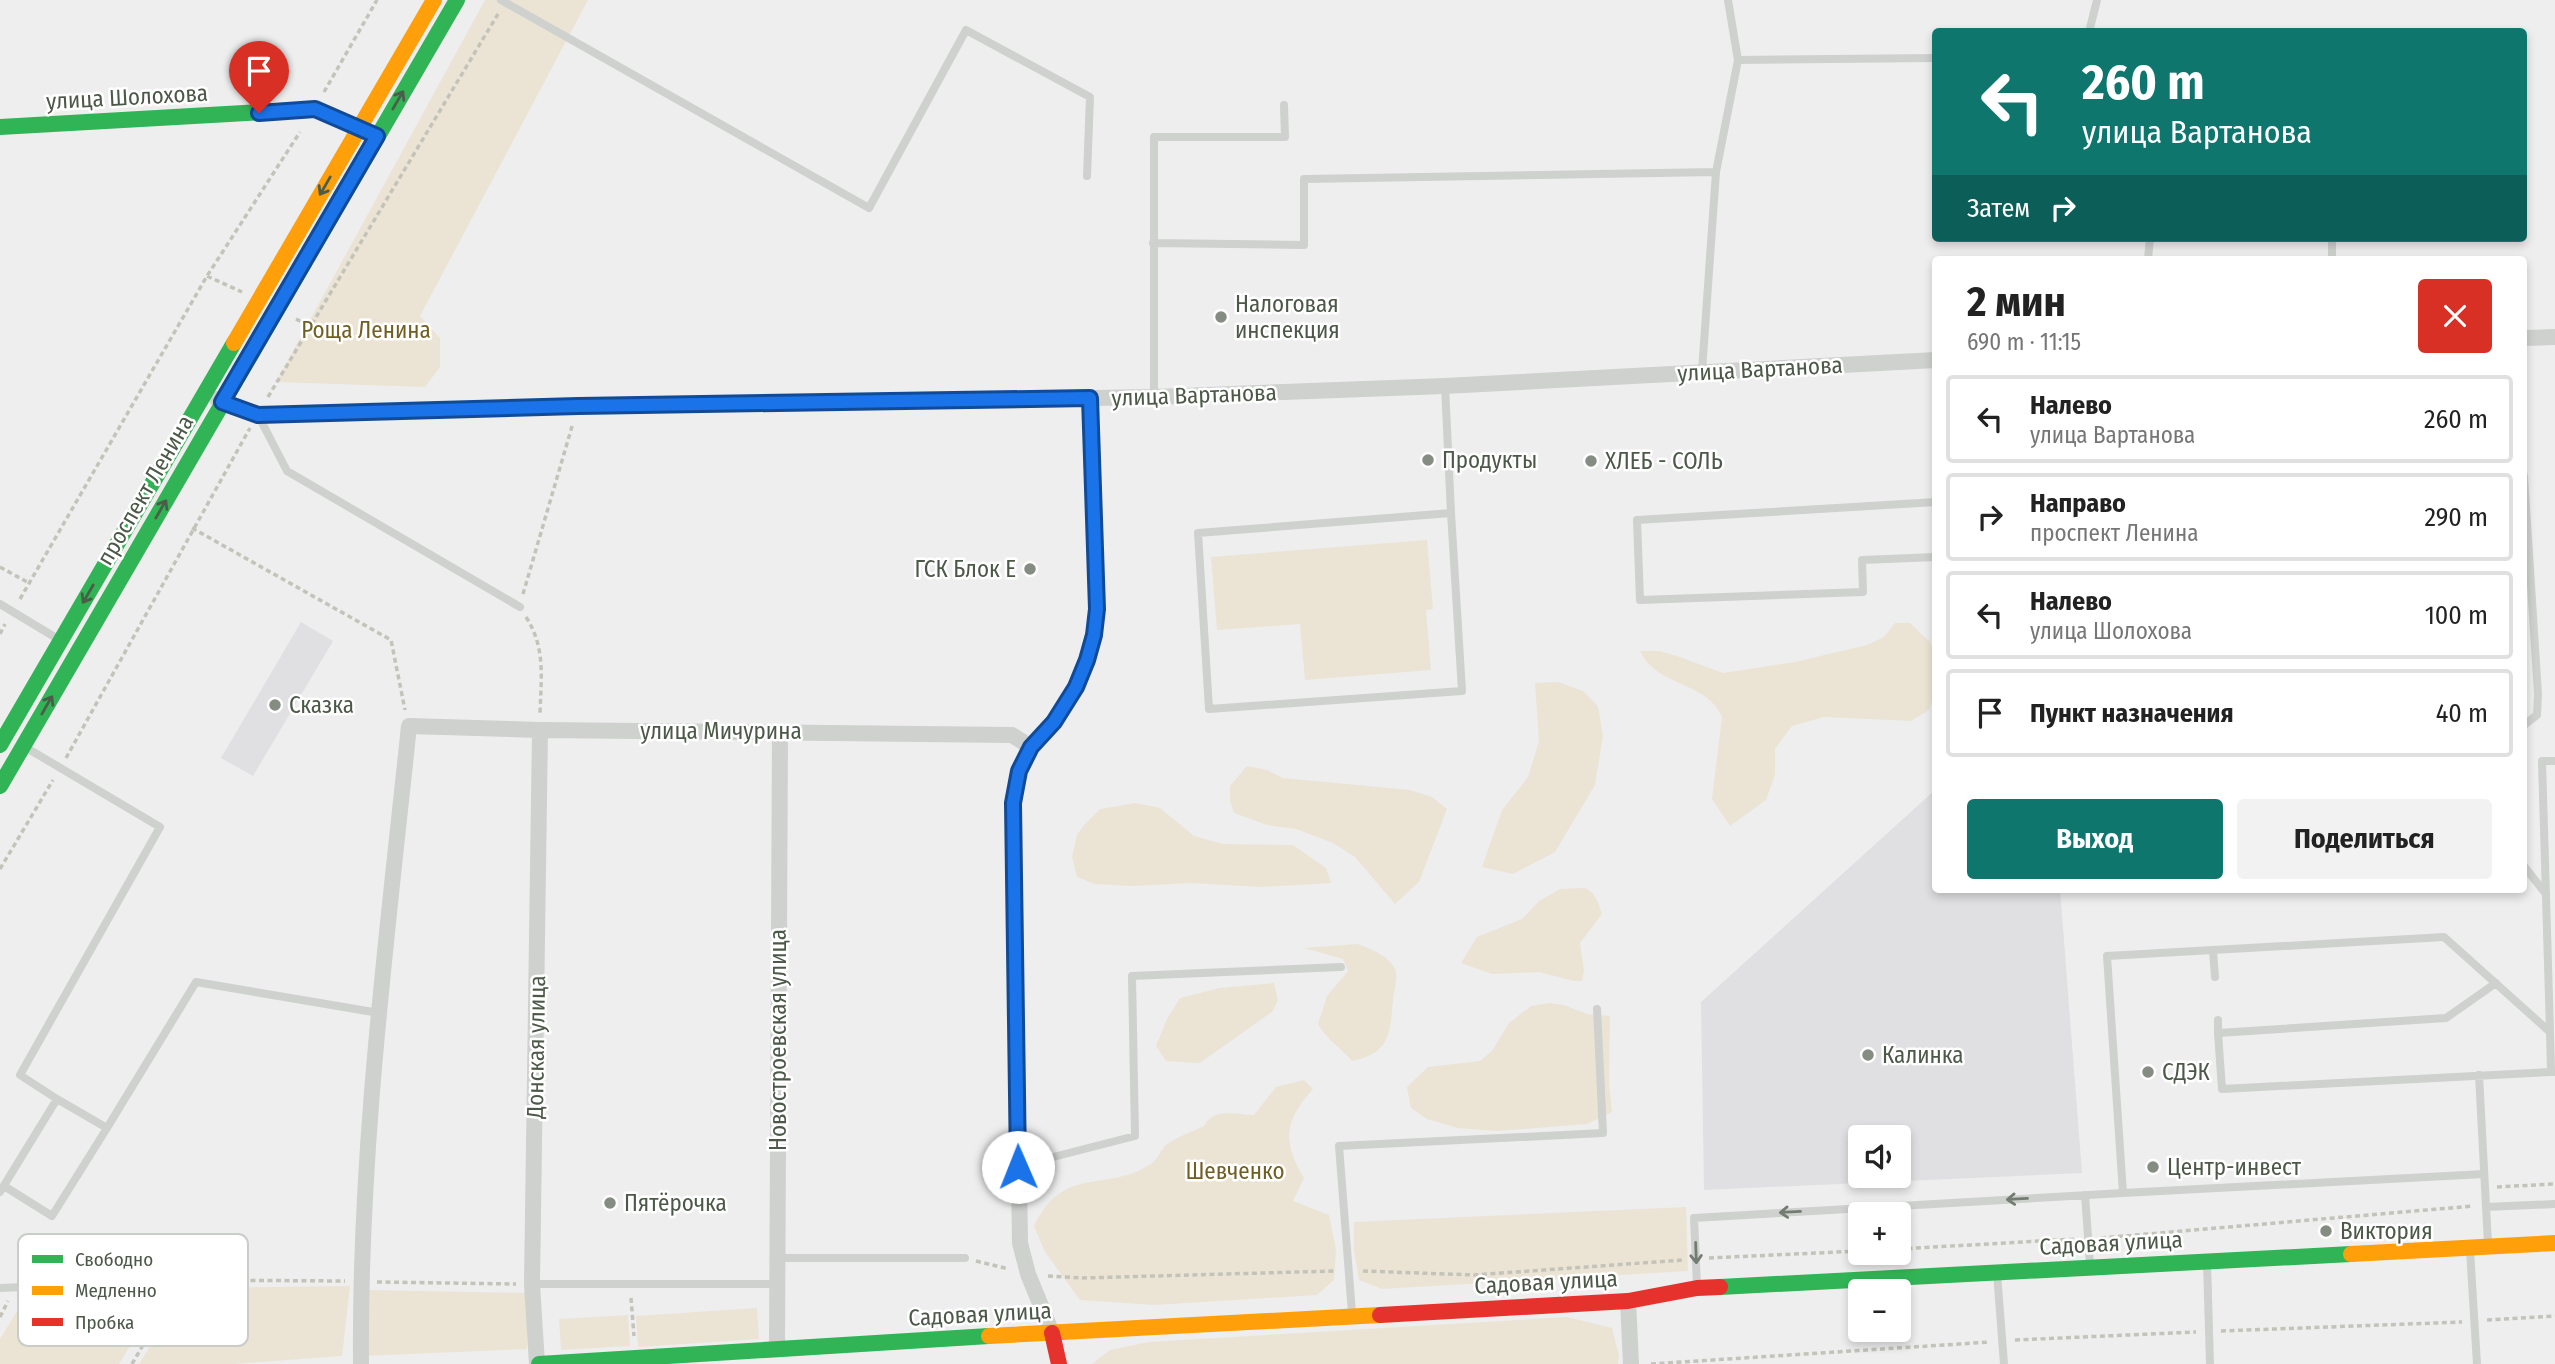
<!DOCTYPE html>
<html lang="ru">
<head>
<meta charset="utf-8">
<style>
	body { margin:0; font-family:"Fira Sans Condensed",sans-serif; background:#f2f2f2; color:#222; height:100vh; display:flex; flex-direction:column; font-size:26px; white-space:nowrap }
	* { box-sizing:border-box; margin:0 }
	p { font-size:23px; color:#767676 }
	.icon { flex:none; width:38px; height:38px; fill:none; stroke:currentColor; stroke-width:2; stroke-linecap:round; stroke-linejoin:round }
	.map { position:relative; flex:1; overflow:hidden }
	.panel { position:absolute; left:1932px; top:256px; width:595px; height:637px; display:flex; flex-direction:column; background:#fff; border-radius:7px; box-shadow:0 4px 10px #0003 }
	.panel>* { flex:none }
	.hud { position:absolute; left:1932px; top:28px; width:595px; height:214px; border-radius:7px; box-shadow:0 4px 10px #0003; background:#0f766e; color:#fff; overflow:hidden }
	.controls { position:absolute; left:1848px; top:1125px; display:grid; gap:14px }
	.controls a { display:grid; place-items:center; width:63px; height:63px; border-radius:7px; background:#fff; box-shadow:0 4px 10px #0003; font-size:35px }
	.pin { position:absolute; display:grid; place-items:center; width:60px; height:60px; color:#fff; margin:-72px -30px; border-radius:50% 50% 50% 0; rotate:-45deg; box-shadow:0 0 7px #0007 }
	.pin .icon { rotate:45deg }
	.me { position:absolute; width:77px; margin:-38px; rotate:359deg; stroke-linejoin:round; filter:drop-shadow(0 0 5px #0008) }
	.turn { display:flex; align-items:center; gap:24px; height:147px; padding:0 35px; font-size:32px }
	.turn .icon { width:91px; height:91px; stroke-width:2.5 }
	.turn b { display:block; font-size:49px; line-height:60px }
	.then { display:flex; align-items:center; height:66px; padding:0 35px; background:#0003; gap:14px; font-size:26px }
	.round { display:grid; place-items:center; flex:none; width:74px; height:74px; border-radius:7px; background:#f2f2f2 }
	.summary { display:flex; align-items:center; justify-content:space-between; height:119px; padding:0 35px }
	h1 { font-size:42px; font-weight:700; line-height:52px }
	.primary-button { display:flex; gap:14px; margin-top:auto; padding:14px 35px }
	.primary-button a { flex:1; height:80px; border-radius:7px; background:#0f766e; color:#fff; font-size:28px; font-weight:700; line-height:80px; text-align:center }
	.primary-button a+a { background:#f2f2f2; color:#222 }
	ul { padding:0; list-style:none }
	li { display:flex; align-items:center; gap:21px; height:88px; margin:0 14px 10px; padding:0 21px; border:4px solid #e0e0e0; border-radius:7px }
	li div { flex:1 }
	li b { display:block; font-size:26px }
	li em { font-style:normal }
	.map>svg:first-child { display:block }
	.education { fill:#e0dfe1; fill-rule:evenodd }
	.green { fill:#ebe4d5 }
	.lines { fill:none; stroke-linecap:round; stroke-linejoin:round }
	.path { stroke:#c3c3b9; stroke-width:3.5; stroke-dasharray:5 3.5; stroke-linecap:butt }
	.lane { stroke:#ced1cd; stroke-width:8 }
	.street { stroke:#ced1cd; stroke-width:16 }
	.fast { stroke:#30b455; stroke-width:16 }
	.slow { stroke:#ff9f0a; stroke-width:16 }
	.jam { stroke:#e5322d; stroke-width:16 }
	.oneway { stroke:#4b5d49 }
	.oneway2 { stroke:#737c70 }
	.route-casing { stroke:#114b97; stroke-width:18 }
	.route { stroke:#1a73e8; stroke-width:12 }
	.poi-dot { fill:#858c82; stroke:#fff; stroke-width:2.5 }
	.labels { text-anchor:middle; stroke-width:5; stroke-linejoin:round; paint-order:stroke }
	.street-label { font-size:23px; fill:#4c5848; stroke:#fff }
	.poi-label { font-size:23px; fill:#4c5848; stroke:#fff; text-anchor:start }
	.park-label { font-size:23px; fill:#705e22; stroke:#fff }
	.key { fill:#fff; stroke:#c9cdc8; stroke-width:2 }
	.key-label { font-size:19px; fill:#4c5848 }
</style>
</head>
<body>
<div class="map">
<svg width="2555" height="1364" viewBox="0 0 2555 1364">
	<rect width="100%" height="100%" fill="#eeeeef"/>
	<path class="education" d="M 301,622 L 333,641 L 253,776 L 221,758 Z
		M 1935,790 L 1936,889 L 2060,889 L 2082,1173 L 1704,1190 L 1701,1002 ZM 1860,1138 L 1899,1138 L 1899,1176 L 1860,1176 Z"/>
	<path class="green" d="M 485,0 L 588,0 L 420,316 L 440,338 L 440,367 L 425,387 L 276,382 Z
		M 1427,540 L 1433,609 L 1426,610 L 1431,670 L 1305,680 L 1300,624 L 1217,630 L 1211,557 Z
		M 1895,623 L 1910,623 L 1930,642 L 1935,655 L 1935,691 L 1929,710 L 1911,721 L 1824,717 L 1792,726 L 1775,749 L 1775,775 L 1766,800 L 1730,826 L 1712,799 L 1722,717 C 1707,681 1656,687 1640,651 L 1659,651 L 1677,656 L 1723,673 L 1795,662 L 1867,645 L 1884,637 Z
		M 1558,682 L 1583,691 L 1598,706 L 1603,736 L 1595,785 L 1555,852 L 1513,874 L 1482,867 L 1502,810 L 1528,777 L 1539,741 L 1535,683 Z
		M 1247,766 L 1267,770 L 1283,778 L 1410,790 L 1432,797 L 1447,809 L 1419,882 L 1395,904 L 1355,857 L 1333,843 L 1296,829 L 1267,825 L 1234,813 L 1230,801 L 1230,786 Z
		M 1136,803 L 1160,808 L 1194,836 L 1223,844 L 1293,845 L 1326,868 L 1331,883 L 1260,887 L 1191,883 L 1132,886 L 1095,884 L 1077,877 L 1072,857 L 1077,835 L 1085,824 L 1100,809 Z
		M 1584,888 C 1595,891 1599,904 1602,914 L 1580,943 L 1584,971 L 1582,981 L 1574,981 L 1539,972 L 1492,974 L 1461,963 L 1477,937 L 1522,919 L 1539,901 L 1560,889 Z
		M 1357,944 C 1370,948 1392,957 1396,972 C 1397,980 1394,992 1393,1000 C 1390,1034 1390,1053 1352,1061 C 1341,1048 1325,1038 1318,1024 L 1327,996 L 1348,971 L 1343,959 L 1304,948 Z
		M 1274,983 L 1278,1000 L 1273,1011 L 1200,1063 L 1166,1061 L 1156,1046 L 1167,1019 L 1180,998 L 1220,988 Z
		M 1550,1003 L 1564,1005 L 1587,1014 L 1610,1016 L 1609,1083 L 1612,1112 L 1587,1124 L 1497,1131 L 1458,1128 L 1427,1119 L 1411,1108 L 1407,1087 L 1428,1067 L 1480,1061 L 1492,1051 L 1509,1023 L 1531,1006 Z
		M 1304,1080 L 1313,1089 C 1284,1121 1282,1141 1304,1178 L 1293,1201 L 1329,1215 L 1336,1250 L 1334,1280 L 1317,1295 L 1154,1305 L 1080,1300 L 1045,1252 L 1034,1226 C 1064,1163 1108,1194 1152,1163 C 1158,1159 1160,1151 1165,1146 C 1175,1137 1192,1132 1204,1126 C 1214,1107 1236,1115 1254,1115 L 1276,1087 Z
		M 1686,1207 L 1688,1271 L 1382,1289 L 1359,1280 L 1354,1250 L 1354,1222 Z
		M 350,1286 L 342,1356 L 234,1364 L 139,1364 L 187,1288 Z
		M 164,1289 L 119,1364 L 0,1364 L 0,1339 L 24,1300 Z
		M 367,1290 L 529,1293 L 527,1349 L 363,1356 Z
		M 757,1308 L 759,1339 L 638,1347 L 636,1316 Z
		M 628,1315 L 630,1346 L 561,1350 L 559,1319 Z
		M 1567,1317 L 1612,1328 L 1619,1356 L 1618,1364 L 1092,1364 L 1110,1350 L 1149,1342 Z"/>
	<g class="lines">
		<path class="path" d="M 324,92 L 377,0
			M 207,276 L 242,292
			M 296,319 L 310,326
			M 268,397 L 498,14
			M 192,528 L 391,640 L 405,710
			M 0,567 L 29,583
			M 523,594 L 573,423
			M 20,599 L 207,276 L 300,132
			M 526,617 C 546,648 541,678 540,714
			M 0,634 L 5,624
			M 66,758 L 250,428
			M 0,869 L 53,780
			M 2497,1187 L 2555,1184
			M 2101,1238 L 2473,1206
			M 1899,1249 L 2076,1239
			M 1709,1258 L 1860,1251
			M 976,1261 L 1009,1269
			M 1363,1271 L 1474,1275 L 1683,1260
			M 1048,1276 L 1082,1278 L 1334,1271
			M 191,1280 L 345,1281
			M 377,1282 L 516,1284
			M 631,1298 L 634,1336
			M 0,1317 L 8,1301
			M 2487,1320 L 2555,1316
			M 2221,1331 L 2462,1322
			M 2015,1340 L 2196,1332
			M 132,1364 L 172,1295
			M 1651,1364 L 1990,1342"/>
		<path class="lane" d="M 501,0 L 869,208 L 966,30 L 1090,97 L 1087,176
			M 1728,0 L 1738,60
			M 2089,32 L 2097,0
			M 1716,172 L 1738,60 L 1936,58
			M 1153,243 L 1304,245 L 1304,179 L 1716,172 L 1702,371
			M 2148,259 L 2150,238
			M 2332,259 L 2332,238
			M 1445,386 L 1451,513 L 1198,533 L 1209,709 L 1462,691 L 1451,513
			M 1154,397 L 1154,137 L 1285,137 L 1284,105
			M 258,415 L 287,471 L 520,607
			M 2524,476 L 2538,694 L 2537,715 L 2524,725
			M 1936,502 L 1637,520 L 1640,600 L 1863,592 L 1862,560 L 1936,557
			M 0,604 L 58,639
			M 25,747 L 160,827 L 20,1075 L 57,1099
			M 2524,866 L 2546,894
			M 2213,951 L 2215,977
			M 2496,983 L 2446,1018 L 2218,1033 L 2222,1089 L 2551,1072
			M 2218,1020 L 2218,1033
			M 2550,1032 L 2542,761 L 2555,761
			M 2479,1075 L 2488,1244
			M 1018,1166 L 1135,1136 L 1132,976 L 1341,967
			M 2484,1174 L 2123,1193 L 2107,956 L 2444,937 L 2550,1032 L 2551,1072 L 2555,1072
			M 4,1186 L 52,1216 L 107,1128
			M 0,1192 L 57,1099 L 107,1128 L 196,982 L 379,1013
			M 2085,1195 L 2090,1264
			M 2486,1207 L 2555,1204
			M 2470,1250 L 2477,1364
			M 777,1258 L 965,1258
			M 2207,1262 L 2210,1364
			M 1997,1273 L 2004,1364
			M 532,1284 L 776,1284
			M 1697,1286 L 1694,1218 L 2123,1193
			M 0,1288 L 180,1280
			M 1352,1313 L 1339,1146 L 1603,1133 L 1597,1009"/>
		<path class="street" d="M 2524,338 L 2555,337
			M 217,399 L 258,415 L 578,406 L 1154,397 L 1445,386 L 1936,360
			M 1628,1301 L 1631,1364
			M 1052,1333 L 1028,1274 L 1020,1243 L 1013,803 L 1019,771 L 1031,747 L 1054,722 L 1075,687 L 1088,660 L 1094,635 L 1097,609 L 1090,399
			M 777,1348 L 780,732
			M 361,1364 C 359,1152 387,937 409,726 L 540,730 L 1012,735 L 1031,747
			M 537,1364 L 532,1284 L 540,730"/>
		<path class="fast" d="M 0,127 L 315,109 L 371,133
			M 0,745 L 234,343
			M 0,786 L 457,0
			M 1720,1287 L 2351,1254
			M 539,1364 L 989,1336"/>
		<path class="slow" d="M 234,343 L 434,0
			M 2351,1254 L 2555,1243
			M 989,1336 L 1380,1315"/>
		<path class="jam" d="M 1380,1315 L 1628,1301 L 1697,1288 L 1720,1287
			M 1052,1333 L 1059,1364"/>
	</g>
	<defs><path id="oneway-shaft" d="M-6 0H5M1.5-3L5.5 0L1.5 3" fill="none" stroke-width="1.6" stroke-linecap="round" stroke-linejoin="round" transform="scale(1.75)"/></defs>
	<g class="oneway">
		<use href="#oneway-shaft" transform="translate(398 100) rotate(-60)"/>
		<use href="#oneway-shaft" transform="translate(325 186) rotate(120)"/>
		<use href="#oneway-shaft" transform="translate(161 509) rotate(-60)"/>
		<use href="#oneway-shaft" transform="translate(88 594) rotate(120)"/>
		<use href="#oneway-shaft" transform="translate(47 705) rotate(-60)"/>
	</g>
	<g class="oneway2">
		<use href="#oneway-shaft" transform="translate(2017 1199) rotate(177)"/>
		<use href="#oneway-shaft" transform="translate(1790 1212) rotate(177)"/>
		<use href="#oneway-shaft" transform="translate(1696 1253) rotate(88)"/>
	</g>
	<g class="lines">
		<g class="route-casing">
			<path id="route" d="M 259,113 L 315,109 L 377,136 L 222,402 L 258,415 L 578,406 L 1090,398 L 1097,609 L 1094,635 L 1087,660 L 1076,687 L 1054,722 L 1031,747 L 1019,771 L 1013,803 L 1018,1167"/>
		</g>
		<use href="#route" class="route"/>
	</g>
	<g class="poi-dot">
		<circle cx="1221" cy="317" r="7"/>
		<circle cx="1428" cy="460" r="7"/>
		<circle cx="1591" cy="461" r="7"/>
		<circle cx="1030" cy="569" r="7"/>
		<circle cx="275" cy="705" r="7"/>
		<circle cx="1868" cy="1055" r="7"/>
		<circle cx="2148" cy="1072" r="7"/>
		<circle cx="2153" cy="1167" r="7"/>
		<circle cx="610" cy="1203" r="7"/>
		<circle cx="2326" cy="1231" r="7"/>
	</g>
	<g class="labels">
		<g class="street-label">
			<text transform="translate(127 97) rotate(-3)" y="8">улица Шолохова</text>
			<text transform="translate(1760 369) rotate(-3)" y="8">улица Вартанова</text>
			<text transform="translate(1194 395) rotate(-2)" y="8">улица Вартанова</text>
			<text transform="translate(145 490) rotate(-60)" y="8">проспект Ленина</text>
			<text x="721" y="739">улица Мичурина</text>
			<text transform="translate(778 1040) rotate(-90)" y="8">Новостроевская улица</text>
			<text transform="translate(536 1047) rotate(-89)" y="8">Донская улица</text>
			<text transform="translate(2111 1243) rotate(-3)" y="8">Садовая улица</text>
			<text transform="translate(1546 1282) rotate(-3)" y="8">Садовая улица</text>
			<text transform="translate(980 1314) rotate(-3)" y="8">Садовая улица</text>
		</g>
		<g class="poi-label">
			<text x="1235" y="312">Налоговая<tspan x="1235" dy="26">инспекция</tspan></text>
			<text x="1442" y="468">Продукты</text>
			<text x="1605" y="469">ХЛЕБ - СОЛЬ</text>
			<text x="1016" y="577" text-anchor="end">ГСК Блок Е</text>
			<text x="289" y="713">Сказка</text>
			<text x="1882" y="1063">Калинка</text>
			<text x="2162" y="1080">СДЭК</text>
			<text x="2167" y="1175">Центр-инвест</text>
			<text x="624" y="1211">Пятёрочка</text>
			<text x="2340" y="1239">Виктория</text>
		</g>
		<g class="park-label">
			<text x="366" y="338">Роща Ленина</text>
			<text x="1235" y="1179">Шевченко</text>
		</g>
	</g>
	<rect x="18" y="1234" width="230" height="112" rx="10" class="key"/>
	<rect x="32" y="1255" width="31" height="8" fill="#30b455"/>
	<rect x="32" y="1286" width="31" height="9" fill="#ff9f0a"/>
	<rect x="32" y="1318" width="31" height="8" fill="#e5322d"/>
	<g class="key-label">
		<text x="75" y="1266">Свободно</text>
		<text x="75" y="1297">Медленно</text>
		<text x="75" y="1329">Пробка</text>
	</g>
</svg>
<div class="controls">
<a><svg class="icon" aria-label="sound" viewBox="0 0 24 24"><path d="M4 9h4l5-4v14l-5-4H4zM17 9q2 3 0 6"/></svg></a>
<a>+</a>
<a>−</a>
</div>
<div class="pin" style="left:259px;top:113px;background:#d93025"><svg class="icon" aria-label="arrive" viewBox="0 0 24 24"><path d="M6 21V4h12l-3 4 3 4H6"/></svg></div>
<svg class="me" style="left:1018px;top:1167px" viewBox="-20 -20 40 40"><circle r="19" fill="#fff"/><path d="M0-13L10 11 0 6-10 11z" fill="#1a73e8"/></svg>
<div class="hud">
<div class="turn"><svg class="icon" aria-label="left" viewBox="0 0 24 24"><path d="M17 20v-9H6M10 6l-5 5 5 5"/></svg><div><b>260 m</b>улица Вартанова</div></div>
<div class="then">Затем<svg class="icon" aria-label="right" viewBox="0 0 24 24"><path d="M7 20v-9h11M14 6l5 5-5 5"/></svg></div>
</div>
<section class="panel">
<div class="summary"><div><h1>2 мин</h1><p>690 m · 11:15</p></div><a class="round" style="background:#d93025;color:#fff"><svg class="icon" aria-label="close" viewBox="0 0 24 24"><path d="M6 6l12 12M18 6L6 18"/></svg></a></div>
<ul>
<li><svg class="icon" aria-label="left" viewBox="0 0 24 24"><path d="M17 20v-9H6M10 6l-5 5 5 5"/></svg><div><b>Налево</b><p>улица Вартанова</p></div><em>260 m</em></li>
<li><svg class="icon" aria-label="right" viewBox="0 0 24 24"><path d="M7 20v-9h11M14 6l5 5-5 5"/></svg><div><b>Направо</b><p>проспект Ленина</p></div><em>290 m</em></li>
<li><svg class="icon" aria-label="left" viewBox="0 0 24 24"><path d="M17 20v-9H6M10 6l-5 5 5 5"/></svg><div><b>Налево</b><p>улица Шолохова</p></div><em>100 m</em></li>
<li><svg class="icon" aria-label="arrive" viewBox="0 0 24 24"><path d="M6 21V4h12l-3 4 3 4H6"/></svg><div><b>Пункт назначения</b></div><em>40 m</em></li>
</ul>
<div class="primary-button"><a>Выход</a><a>Поделиться</a></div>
</section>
</div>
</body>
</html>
